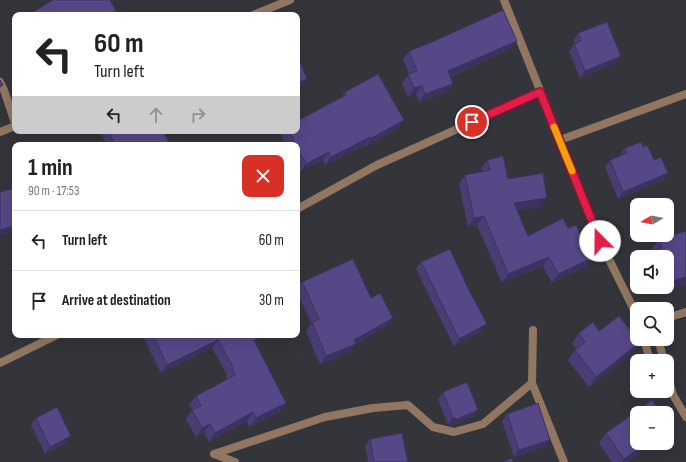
<!DOCTYPE html>
<html lang="en">
<head>
<meta charset="utf-8">
<style>
	body { margin:0; font-family:"Sofia Sans Condensed",sans-serif; background:#f6f6f6; color:#222; height:100vh; display:flex; flex-direction:column; font-size:15px; white-space:nowrap }
	* { box-sizing:border-box; margin:0 }
	p { font-size:13px; color:#767676 }
	.icon { flex:none; width:22px; height:22px; fill:none; stroke:currentColor; stroke-width:2; stroke-linecap:round; stroke-linejoin:round }
	.map { position:relative; flex:1; overflow:hidden }
	.panel { position:absolute; left:12px; top:142px; width:288px; height:196px; display:flex; flex-direction:column; background:#fff; border-radius:8px; box-shadow:0 4px 16px #0002 }
	.panel>* { flex:none }
	.hud { position:absolute; left:12px; top:12px; width:288px; height:122px; border-radius:8px; box-shadow:0 4px 16px #0002; background:#fff; color:#222; overflow:hidden }
	.needle { width:26px; rotate:260deg }
	.fabs { position:absolute; left:630px; top:198px; display:grid; gap:8px }
	.fabs a { display:grid; place-items:center; width:44px; height:44px; border-radius:8px; background:#fff; box-shadow:0 4px 16px #0002; font-size:20px }
	.pin { position:absolute; display:grid; place-items:center; width:34px; height:34px; color:#fff; margin:-17px; border:2px solid #fff; border-radius:50%; box-shadow:0 1px 4px #0007 }
	.me { position:absolute; width:44px; margin:-22px; rotate:338deg; stroke-linejoin:round; filter:drop-shadow(0 0 3px #0008) }
	.turn { display:flex; align-items:center; gap:14px; height:84px; padding:0 16px; font-size:18px }
	.turn .icon { width:52px; height:52px; stroke-width:2.5 }
	.turn b { display:block; font-size:28px; line-height:34px }
	.lanes { display:flex; align-items:center; height:38px; padding:0 16px; background:#0003; justify-content:center; gap:20px; direction:ltr }
	.lanes .off { opacity:.35 }
	.round { display:grid; place-items:center; flex:none; width:42px; height:42px; border-radius:8px; background:#f6f6f6 }
	.headline { display:flex; align-items:center; justify-content:space-between; height:68px; padding:0 16px }
	h1 { font-size:24px; font-weight:700; line-height:30px }
	ul { padding:0; list-style:none }
	li { display:flex; align-items:center; gap:12px; height:60px; padding:0 16px; border-top:1px solid #e0e0e0 }
	li div { flex:1 }
	li b { display:block; font-size:15px }
	li em { font-style:normal }
	.map>svg:first-child { display:block }
	.lines { fill:none; stroke-linecap:round; stroke-linejoin:round }
	.minor { stroke:#917761; stroke-width:8 }
	.wall { fill:#4a3d74 }
	.shaded-wall { fill:#3c325e }
	.building { fill:#564787; stroke:#3c325e }
	.route-casing { stroke:#92132f; stroke-width:10 }
	.route { stroke:#e11d48; stroke-width:7 }
	.slow { stroke:#f59e0b; stroke-width:7 }
</style>
</head>
<body>
<div class="map">
<svg width="686" height="462" viewBox="0 0 686 462">
	<rect width="100%" height="100%" fill="#34353a"/>
	<g class="lines">
		<path class="minor" d="M 504,0 L 600,241 L 637,316
			M 253,15 L 290,0
			M 0,82 L 4,90 L 15,123
			M 0,132 L 15,126
			M 560,140 L 686,94
			M 297,209 L 377,165 L 540,92
			M 667,318 L 686,312
			M 533,330 L 532,383 L 564,462
			M 644,339 L 650,361
			M 658,339 L 664,361
			M 0,363 L 57,335
			M 667,372 L 673,395 L 686,417
			M 214,454 L 325,417 L 373,408 L 408,405 L 433,427 L 454,432 L 483,424 L 532,383
			M 214,454 L 235,462"/>
	</g>
	<path class="wall" d="M 578,33 L 616,63 L 580,78 L 569,51 L 575,43 L 574,40 Z
		M 511,49 L 450,77 L 453,84 L 446,93 L 419,102 L 416,94 L 408,97 L 402,83 L 409,74 L 403,59 L 409,51 Z
		M 345,92 L 398,128 L 365,147 L 364,146 L 325,165 L 323,160 L 300,172 L 297,166 L 297,145 L 286,145 L 281,135 L 284,131 L 297,131 L 341,98 Z
		M 100,131 L 163,131 L 170,145 L 107,145 Z
		M 643,147 L 654,160 L 668,173 L 663,180 L 618,199 L 605,167 L 610,160 L 621,156 L 620,155 L 625,148 Z
		M 487,160 L 541,207 L 517,210 L 528,236 L 568,228 L 592,258 L 586,267 L 552,283 L 543,266 L 502,283 L 477,225 L 468,227 L 459,184 L 465,175 L 482,172 L 481,169 Z
		M 659,239 L 686,285 L 665,291 L 663,287 L 667,287 L 667,257 L 645,257 L 649,251 L 653,250 L 652,249 Z
		M 421,262 L 482,331 L 454,346 L 416,269 Z
		M 302,282 L 371,298 L 387,326 L 356,344 L 350,352 L 320,365 L 306,331 L 311,323 L 297,292 L 297,289 Z
		M 599,331 L 633,352 L 589,387 L 568,360 L 576,349 L 572,343 L 579,333 Z
		M 142,335 L 260,335 L 256,344 L 286,403 L 280,412 L 250,427 L 247,421 L 209,442 L 204,432 L 196,437 L 186,419 L 192,410 L 189,405 L 196,396 L 227,379 L 225,376 L 227,375 L 212,348 L 161,373 Z
		M 443,392 L 473,417 L 452,426 L 448,425 L 438,399 Z
		M 507,414 L 550,440 L 545,447 L 514,457 L 502,421 Z
		M 36,418 L 71,436 L 66,443 L 45,454 L 31,425 Z
		M 606,433 L 654,443 L 627,462 L 612,462 L 599,443 Z
		M 370,439 L 408,462 L 368,462 L 365,446 Z"/>
	<path class="shaded-wall" d="M 517,41 L 511,49 L 442,80 L 448,71 Z
		M 621,56 L 616,63 L 580,78 L 585,71 Z
		M 307,79 L 302,86 L 297,88 L 297,83 Z
		M 453,84 L 446,93 L 419,102 L 425,94 Z
		M 422,86 L 416,94 L 408,97 L 414,88 Z
		M 404,120 L 398,128 L 365,147 L 370,139 Z
		M 370,137 L 364,146 L 325,165 L 331,157 Z
		M 329,152 L 323,160 L 300,172 L 306,164 Z
		M 668,173 L 663,180 L 618,199 L 623,192 Z
		M 547,198 L 541,207 L 507,212 L 514,203 Z
		M 484,216 L 477,225 L 468,227 L 474,218 Z
		M 15,226 L 15,232 L 0,236 L 0,230 Z
		M 549,257 L 543,266 L 502,283 L 508,274 Z
		M 592,258 L 586,267 L 552,283 L 558,274 Z
		M 686,277 L 686,285 L 665,291 L 672,281 Z
		M 393,318 L 387,326 L 356,344 L 350,352 L 320,365 L 326,356 Z
		M 487,324 L 482,331 L 454,346 L 459,339 Z
		M 261,337 L 255,345 L 254,340 Z
		M 218,340 L 212,348 L 161,373 L 167,365 Z
		M 640,342 L 633,352 L 589,387 L 596,377 Z
		M 286,403 L 280,412 L 250,427 L 256,418 Z
		M 478,410 L 473,417 L 452,426 L 448,425 L 453,418 Z
		M 253,412 L 247,421 L 209,442 L 215,433 Z
		M 210,424 L 204,432 L 196,437 L 202,428 Z
		M 71,436 L 66,443 L 45,454 L 50,447 Z
		M 550,440 L 545,447 L 514,457 L 519,450 Z
		M 647,443 L 654,443 L 627,462 L 622,462 L 624,459 Z"/>
	<path class="building" d="M 53,0 L 110,0 L 118,15 L 28,15 Z
		M 503,10 L 517,41 L 448,71 L 453,84 L 425,94 L 422,86 L 414,88 L 408,74 L 417,71 L 409,51 L 432,42 Z
		M 607,22 L 621,56 L 585,71 L 574,44 L 581,41 L 578,33 Z
		M 297,54 L 307,79 L 297,83 Z
		M 378,74 L 404,120 L 370,139 L 370,137 L 331,157 L 329,152 L 306,164 L 289,131 L 297,131 L 297,121 L 346,95 L 345,92 Z
		M 0,80 L 3,85 L 0,87 Z
		M 108,131 L 163,131 L 170,145 L 115,145 Z
		M 641,142 L 643,147 L 647,145 L 654,160 L 661,157 L 668,173 L 623,192 L 610,160 L 627,153 L 625,148 Z
		M 503,156 L 508,179 L 543,173 L 547,198 L 514,203 L 528,236 L 563,218 L 568,228 L 576,225 L 592,258 L 558,274 L 549,257 L 508,274 L 484,216 L 474,218 L 465,175 L 490,170 L 487,160 Z
		M 15,188 L 15,226 L 0,230 L 0,192 Z
		M 686,231 L 686,277 L 672,281 L 667,265 L 667,257 L 651,257 L 649,251 L 662,248 L 659,239 Z
		M 450,249 L 467,286 L 487,324 L 459,339 L 421,262 Z
		M 353,259 L 371,298 L 380,293 L 393,318 L 354,340 L 356,344 L 326,356 L 312,322 L 319,319 L 302,282 Z
		M 619,316 L 640,342 L 596,377 L 575,350 L 585,342 L 579,333 L 593,322 L 599,331 Z
		M 153,335 L 260,335 L 261,337 L 254,340 L 286,403 L 256,418 L 253,412 L 215,433 L 210,424 L 202,428 L 192,410 L 201,406 L 196,396 L 235,375 L 232,368 L 233,367 L 218,340 L 167,365 Z
		M 467,382 L 478,410 L 457,419 L 453,418 L 443,392 Z
		M 652,400 L 662,413 L 637,413 L 637,443 L 647,443 L 624,459 L 606,433 Z
		M 538,403 L 550,440 L 519,450 L 507,414 Z
		M 57,407 L 71,436 L 50,447 L 36,418 Z
		M 667,421 L 671,426 L 667,428 Z
		M 402,433 L 408,462 L 374,462 L 370,439 Z
		M 512,458 L 513,462 L 501,462 Z"/>
	<g class="lines">
		<g class="route-casing">
			<path id="route" d="M 472,122 L 540,92 L 600,241"/>
		</g>
		<use href="#route" class="route"/>
		<path class="slow" d="M 554,127 L 572,171"/>
	</g>
</svg>
<div class="fabs">
<a><svg class="needle" viewBox="-14 -14 28 28"><path d="M0-13l5 13h-10z" fill="#e53935"/><path d="M0 13l5-13h-10z" fill="#767676"/></svg></a>
<a><svg class="icon" aria-label="sound" viewBox="0 0 24 24"><path d="M4 9h4l5-4v14l-5-4H4zM17 9q2 3 0 6"/></svg></a>
<a><svg class="icon" aria-label="search" viewBox="0 0 24 24"><circle cx="10" cy="10" r="6"/><path d="M15 15l6 6"/></svg></a>
<a>+</a>
<a>−</a>
</div>
<div class="pin" style="left:472px;top:122px;background:#d93025"><svg class="icon" aria-label="arrive" viewBox="0 0 24 24"><path d="M6 21V4h12l-3 4 3 4H6"/></svg></div>
<svg class="me" style="left:600px;top:241px" viewBox="-20 -20 40 40"><circle r="19" fill="#fff"/><path d="M0-13L10 11 0 6-10 11z" fill="#e11d48"/></svg>
<div class="hud">
<div class="turn"><svg class="icon" aria-label="left" viewBox="0 0 24 24"><path d="M17 20v-9H6M10 6l-5 5 5 5"/></svg><div><b>60 m</b>Turn left</div></div>
<div class="lanes"><svg class="icon" aria-label="left" viewBox="0 0 24 24"><path d="M17 20v-9H6M10 6l-5 5 5 5"/></svg><svg class="icon off" aria-label="ahead" viewBox="0 0 24 24"><path d="M12 20V5M6 11l6-6 6 6"/></svg><svg class="icon off" aria-label="right" viewBox="0 0 24 24"><path d="M7 20v-9h11M14 6l5 5-5 5"/></svg></div>
</div>
<section class="panel">
<div class="headline"><div><h1>1 min</h1><p>90 m · 17:53</p></div><a class="round" style="background:#d93025;color:#fff"><svg class="icon" aria-label="close" viewBox="0 0 24 24"><path d="M6 6l12 12M18 6L6 18"/></svg></a></div>
<ul>
<li><svg class="icon" aria-label="left" viewBox="0 0 24 24"><path d="M17 20v-9H6M10 6l-5 5 5 5"/></svg><div><b>Turn left</b></div><em>60 m</em></li>
<li><svg class="icon" aria-label="arrive" viewBox="0 0 24 24"><path d="M6 21V4h12l-3 4 3 4H6"/></svg><div><b>Arrive at destination</b></div><em>30 m</em></li>
</ul>
</section>
</div>
</body>
</html>
